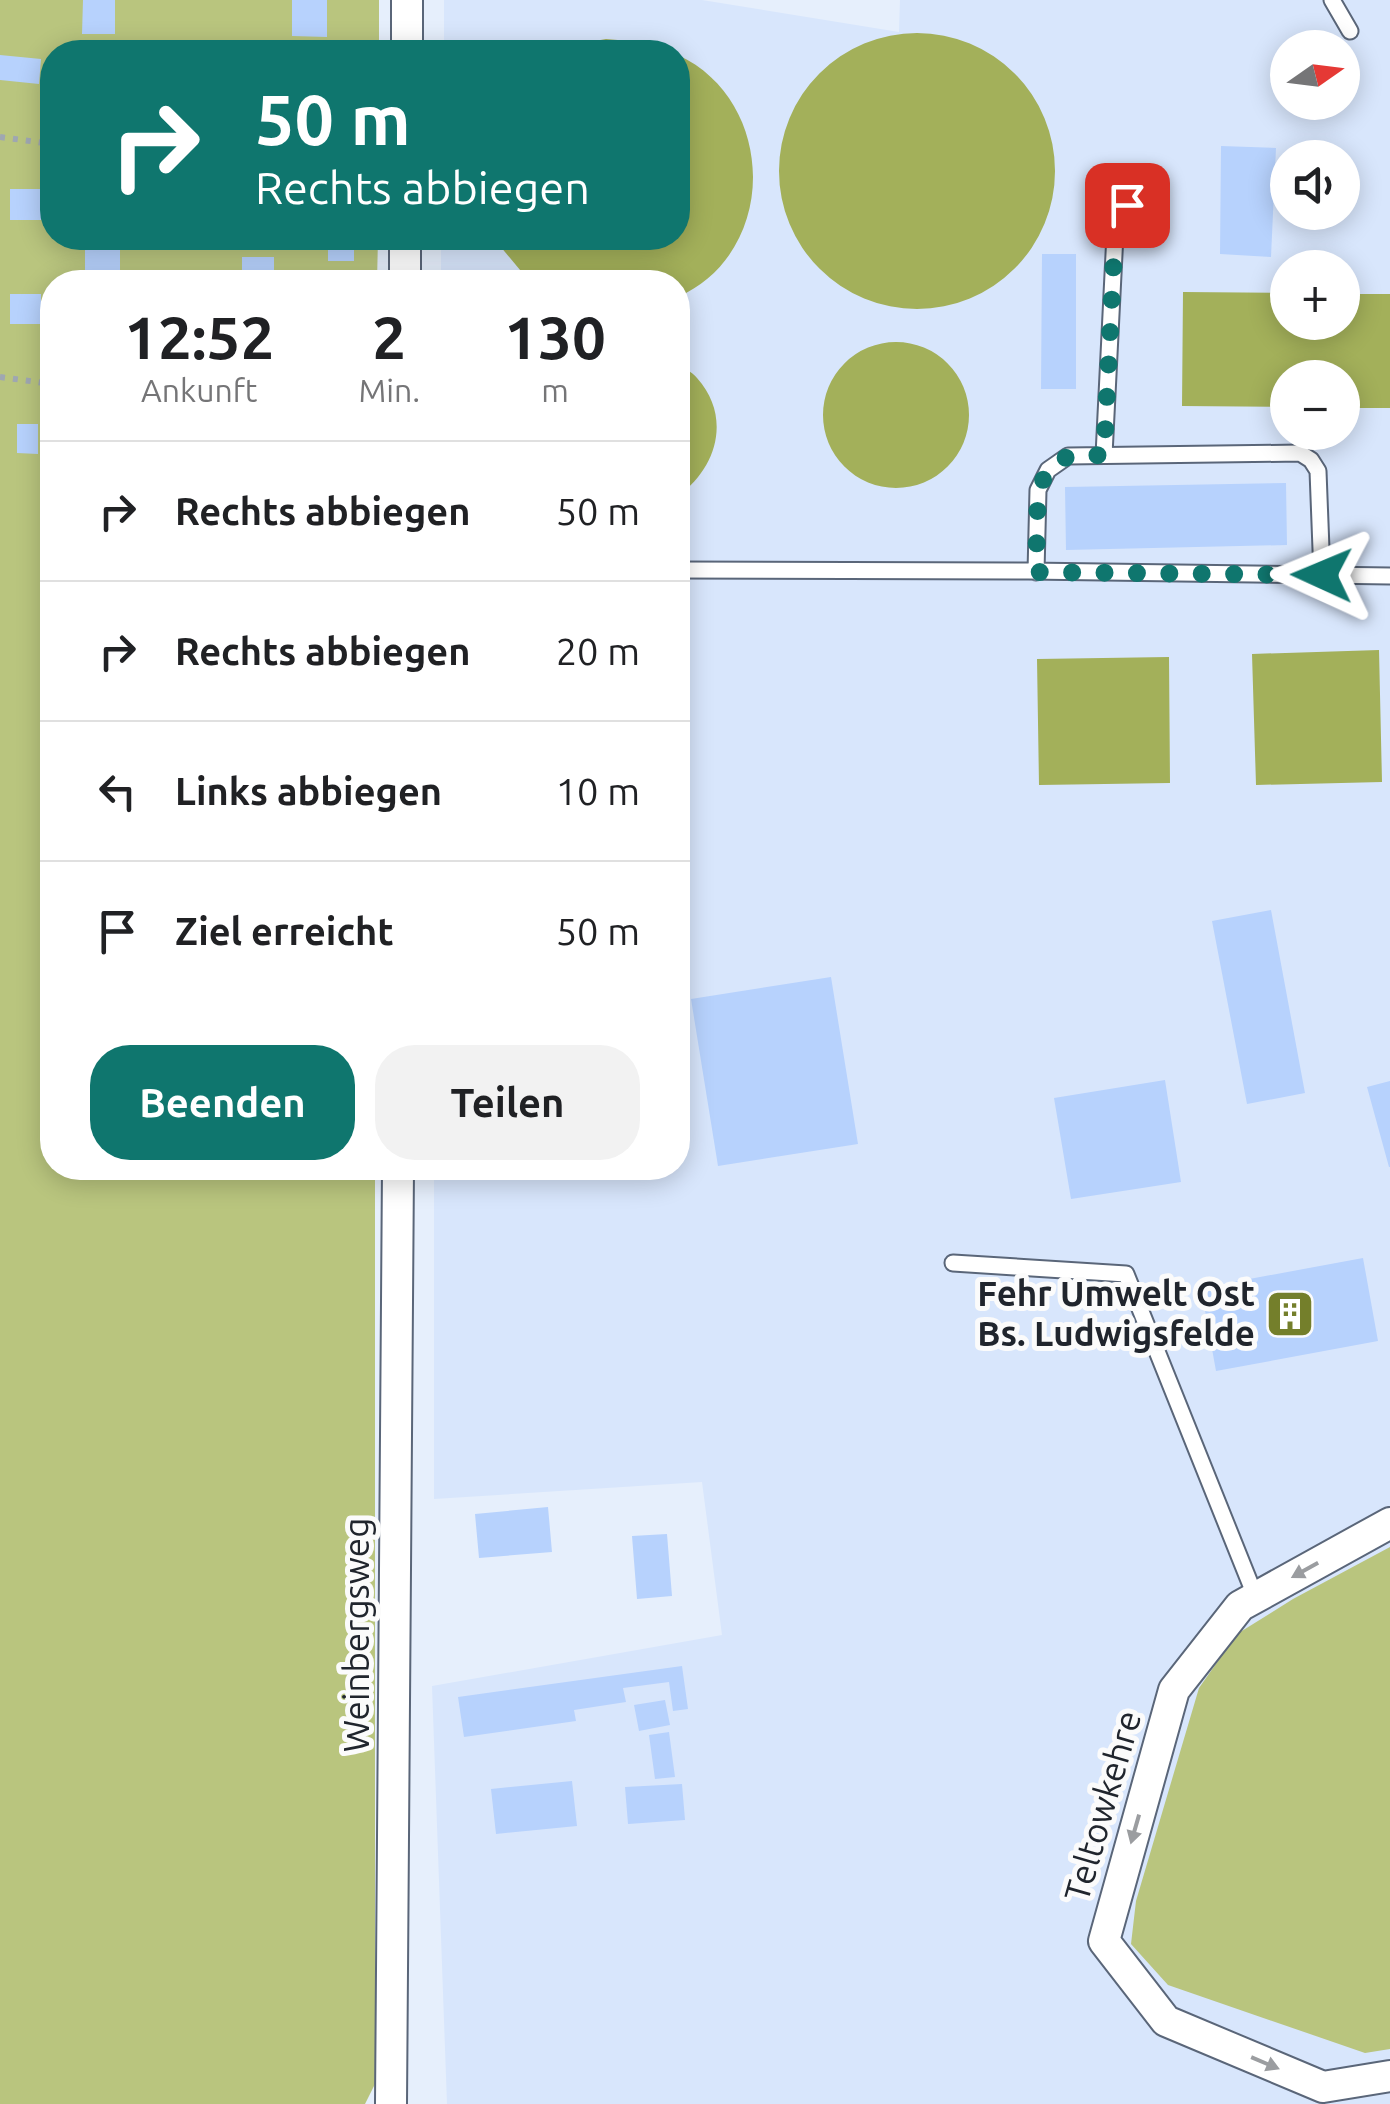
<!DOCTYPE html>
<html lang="de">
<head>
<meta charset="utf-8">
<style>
	body { margin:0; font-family:Ubuntu,sans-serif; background:#f2f2f2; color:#202124; height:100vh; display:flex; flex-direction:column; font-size:38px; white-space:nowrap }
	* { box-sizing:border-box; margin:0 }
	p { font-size:32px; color:#757577 }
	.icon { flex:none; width:55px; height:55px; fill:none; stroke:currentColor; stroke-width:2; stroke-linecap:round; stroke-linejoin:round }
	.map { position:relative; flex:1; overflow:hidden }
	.drawer { position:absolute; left:40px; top:270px; width:650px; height:910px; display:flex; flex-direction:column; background:#fff; border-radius:40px; box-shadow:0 5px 25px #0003 }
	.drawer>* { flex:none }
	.top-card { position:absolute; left:40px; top:40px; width:650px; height:210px; border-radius:40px; box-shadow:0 5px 25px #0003; background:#0f766e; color:#fff; overflow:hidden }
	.needle { width:65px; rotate:76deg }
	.fabs { position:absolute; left:1270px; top:30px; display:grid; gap:20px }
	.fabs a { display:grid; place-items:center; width:90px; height:90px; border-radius:50%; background:#fff; box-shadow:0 5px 25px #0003; font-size:50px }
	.pin { position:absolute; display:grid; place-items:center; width:85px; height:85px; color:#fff; margin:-42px; border-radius:20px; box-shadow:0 5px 15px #0006 }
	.me { position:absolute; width:110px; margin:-55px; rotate:271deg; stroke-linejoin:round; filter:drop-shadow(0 0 8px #0008) }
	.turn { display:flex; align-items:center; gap:35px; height:210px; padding:0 50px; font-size:45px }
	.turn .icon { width:130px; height:130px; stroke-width:2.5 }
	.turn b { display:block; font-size:70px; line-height:85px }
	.eta { display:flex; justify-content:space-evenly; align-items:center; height:170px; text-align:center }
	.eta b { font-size:60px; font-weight:600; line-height:70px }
	.cta { display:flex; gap:20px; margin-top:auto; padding:20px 50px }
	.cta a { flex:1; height:115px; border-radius:40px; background:#0f766e; color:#fff; font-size:40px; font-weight:600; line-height:115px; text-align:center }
	.cta a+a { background:#f2f2f2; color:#202124 }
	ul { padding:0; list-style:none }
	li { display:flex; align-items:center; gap:30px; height:140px; padding:0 50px; border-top:2px solid #e0e0e0 }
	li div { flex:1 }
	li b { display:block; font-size:38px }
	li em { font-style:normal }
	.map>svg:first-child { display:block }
	.built { fill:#d8e6fc; fill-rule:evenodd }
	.green { fill:#b9c57e }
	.water { fill:#a3b05a }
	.building { fill:#b7d2fd }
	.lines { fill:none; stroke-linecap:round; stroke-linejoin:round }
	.lane-casing { stroke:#5a6679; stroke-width:19 }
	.street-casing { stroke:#5a6679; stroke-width:34 }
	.path { stroke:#9fa7b2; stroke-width:6; stroke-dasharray:5 8; stroke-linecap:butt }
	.lane { stroke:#fff; stroke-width:15 }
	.street { stroke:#fff; stroke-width:30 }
	.oneway { fill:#9b9da0 }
	.route { stroke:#0f766e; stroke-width:18; stroke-dasharray:0 32.4 }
	.labels { text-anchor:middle; stroke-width:10; stroke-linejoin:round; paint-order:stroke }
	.poi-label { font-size:35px; font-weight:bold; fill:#20252d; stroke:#fbfbfb; text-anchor:end }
	.street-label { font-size:35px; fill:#20252d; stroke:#fbfbfb }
</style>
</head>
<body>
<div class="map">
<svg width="1390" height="2104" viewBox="0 0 1390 2104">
	<rect width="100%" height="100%" fill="#e6effc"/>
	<path class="built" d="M 444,0 L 702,0 L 899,32 L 900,0 L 1390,0 L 1390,2104 L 447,2104 L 432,1686 L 722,1635 L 702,1482 L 434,1499 L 434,1168 L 678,1168 L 678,282 L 441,282 L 441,238 L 678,238 L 678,52 L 444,52 ZM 1288,48 L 1342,48 L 1342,102 L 1288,102 ZM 1288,158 L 1342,158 L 1342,212 L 1288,212 ZM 1288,268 L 1342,268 L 1342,322 L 1288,322 ZM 1288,378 L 1342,378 L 1342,432 L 1288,432 Z"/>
	<path class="green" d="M 0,0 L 379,0 L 379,52 L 52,52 L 52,238 L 378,238 L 377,282 L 52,282 L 52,1168 L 375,1168 L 375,2084 L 365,2104 L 0,2104 Z
		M 1390,1547 L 1390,2049 L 1365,2053 L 1168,1985 L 1131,1944 L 1136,1901 L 1199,1688 L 1237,1634 L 1293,1599 Z"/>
	<path class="water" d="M779 171a138 138 0 1 1 276 0a138 138 0 1 1-276 0Z
		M 606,39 L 653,43 L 673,52 L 561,52 L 578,44 Z
		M 678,55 C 777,101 779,252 678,297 L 678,282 L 530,282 L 500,246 L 497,238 L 678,238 Z
		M 1183,292 L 1287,293 L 1288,322 L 1342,322 L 1343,294 L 1390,294 L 1390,408 L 1343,408 L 1342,378 L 1288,378 L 1287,407 L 1182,406 Z
		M823 415a73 73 0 1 1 146 0a73 73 0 1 1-146 0Z
		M 678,363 C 684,368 692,372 697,378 C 732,417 717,468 678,496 Z
		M 1379,650 L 1382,782 L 1256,785 L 1252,654 Z
		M 1169,657 L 1170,783 L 1039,785 L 1037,659 Z"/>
	<path class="building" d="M 83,0 L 115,0 L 115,34 L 82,34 Z
		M 292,0 L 327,0 L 327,37 L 292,36 Z
		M 0,55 L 41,59 L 39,84 L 0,80 Z
		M 1221,146 L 1276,148 L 1271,257 L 1220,254 Z
		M 10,189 L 41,189 L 41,220 L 10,220 Z
		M 85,238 L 120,238 L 120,274 L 85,274 Z
		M 165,238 L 199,238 L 199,242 L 165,242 Z
		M 328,238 L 354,238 L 354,261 L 328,261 Z
		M 1042,254 L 1076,254 L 1076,389 L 1041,389 Z
		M 242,257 L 274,257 L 274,282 L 242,282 Z
		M 10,294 L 41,294 L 41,324 L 10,324 Z
		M 17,424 L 38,424 L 38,454 L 17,453 Z
		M 1286,483 L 1287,545 L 1066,550 L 1065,487 Z
		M 1271,910 L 1305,1093 L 1247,1104 L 1212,921 Z
		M 831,977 L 858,1144 L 718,1166 L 691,999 Z
		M 1165,1080 L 1181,1182 L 1071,1199 L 1054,1098 Z
		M 1390,1081 L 1390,1167 L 1389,1167 L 1367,1087 Z
		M 1363,1258 L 1378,1341 L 1216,1371 L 1201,1288 Z
		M 548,1507 L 552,1552 L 479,1558 L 475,1514 Z
		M 667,1534 L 672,1596 L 637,1599 L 632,1536 Z
		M 682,1666 L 688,1709 L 673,1711 L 669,1682 L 623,1688 L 626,1702 L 574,1710 L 576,1721 L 464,1737 L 458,1697 Z
		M 665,1700 L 670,1725 L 639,1731 L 634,1705 Z
		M 669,1732 L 675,1777 L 655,1779 L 649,1735 Z
		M 572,1781 L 577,1826 L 496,1834 L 491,1789 Z
		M 682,1784 L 685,1820 L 628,1824 L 625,1787 Z"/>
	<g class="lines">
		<g class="lane-casing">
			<path id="lane" d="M 1332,0 L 1350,31
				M 1104,455 L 1115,234 L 1127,205 L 1150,190
				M 678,570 L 1028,571 L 1390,576
				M 1036,572 L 1038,490 L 1048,470 L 1068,456 L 1300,453 L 1311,460 L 1318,471 L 1322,575
				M 953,1263 L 1126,1274 L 1256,1598"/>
		</g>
		<g class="street-casing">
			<path id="street" d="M 407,52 L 407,0
				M 405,282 L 405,238
				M 1390,1523 L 1240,1606 L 1174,1690 L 1104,1941 L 1166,2021 L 1323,2087 L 1390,2076
				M 391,2104 L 398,1168"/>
		</g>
		<path class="path" d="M 0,137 L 52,144
			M 0,377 L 52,384"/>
		<use href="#lane" class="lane"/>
		<use href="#street" class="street"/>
	</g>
	<defs><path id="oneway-solid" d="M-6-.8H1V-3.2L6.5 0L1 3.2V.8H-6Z" transform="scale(2.5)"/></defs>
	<g class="oneway">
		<use href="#oneway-solid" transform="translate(1305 1570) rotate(151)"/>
		<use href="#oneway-solid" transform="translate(1135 1829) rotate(106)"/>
		<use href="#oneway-solid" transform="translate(1265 2063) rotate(23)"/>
	</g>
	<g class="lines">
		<path class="route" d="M 1127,205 L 1115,234 L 1104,455 L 1068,456 L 1048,470 L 1038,490 L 1036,572 L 1322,575"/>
	</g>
	<defs>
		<g id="building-square" transform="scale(2.5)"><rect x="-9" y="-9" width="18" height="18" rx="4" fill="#747f2b" stroke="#fbfbfb"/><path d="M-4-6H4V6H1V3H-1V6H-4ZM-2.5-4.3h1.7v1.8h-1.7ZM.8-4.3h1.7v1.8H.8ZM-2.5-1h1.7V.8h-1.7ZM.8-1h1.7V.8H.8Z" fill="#fff"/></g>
	</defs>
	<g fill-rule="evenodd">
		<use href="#building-square" x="1290" y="1314"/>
	</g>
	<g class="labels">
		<g class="poi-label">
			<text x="1255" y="1306">Fehr Umwelt Ost<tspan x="1255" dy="40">Bs. Ludwigsfelde</tspan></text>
		</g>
		<g class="street-label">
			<text transform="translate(357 1635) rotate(-90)" y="12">Weinbergsweg</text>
			<text transform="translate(1103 1806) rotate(-74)" y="12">Teltowkehre</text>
		</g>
	</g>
</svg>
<div class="fabs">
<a><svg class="needle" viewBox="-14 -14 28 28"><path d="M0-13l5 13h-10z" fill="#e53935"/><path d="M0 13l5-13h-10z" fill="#757577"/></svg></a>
<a><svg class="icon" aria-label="sound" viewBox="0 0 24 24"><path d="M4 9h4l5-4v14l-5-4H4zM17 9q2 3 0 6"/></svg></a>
<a>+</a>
<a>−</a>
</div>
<div class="pin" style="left:1127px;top:205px;background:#d93025"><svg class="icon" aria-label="arrive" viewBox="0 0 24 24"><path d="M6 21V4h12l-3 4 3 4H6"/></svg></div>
<svg class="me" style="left:1322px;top:575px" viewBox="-20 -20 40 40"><path d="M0-17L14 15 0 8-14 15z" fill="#0f766e" stroke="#fff" stroke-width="4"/></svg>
<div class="top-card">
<div class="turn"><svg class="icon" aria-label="right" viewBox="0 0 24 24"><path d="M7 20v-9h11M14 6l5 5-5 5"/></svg><div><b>50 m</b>Rechts abbiegen</div></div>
</div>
<section class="drawer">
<div class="eta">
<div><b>12:52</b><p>Ankunft</p></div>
<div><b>2</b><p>Min.</p></div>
<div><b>130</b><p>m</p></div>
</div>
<ul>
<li><svg class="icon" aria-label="right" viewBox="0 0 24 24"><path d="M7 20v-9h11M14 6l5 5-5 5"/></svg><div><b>Rechts abbiegen</b></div><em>50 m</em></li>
<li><svg class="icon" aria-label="right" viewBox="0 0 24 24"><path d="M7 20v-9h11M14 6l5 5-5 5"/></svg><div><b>Rechts abbiegen</b></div><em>20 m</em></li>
<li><svg class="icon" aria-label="left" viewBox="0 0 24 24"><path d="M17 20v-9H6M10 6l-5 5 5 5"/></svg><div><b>Links abbiegen</b></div><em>10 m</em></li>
<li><svg class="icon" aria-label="arrive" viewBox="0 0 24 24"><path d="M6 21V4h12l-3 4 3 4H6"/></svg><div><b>Ziel erreicht</b></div><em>50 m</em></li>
</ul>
<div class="cta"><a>Beenden</a><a>Teilen</a></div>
</section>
</div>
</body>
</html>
